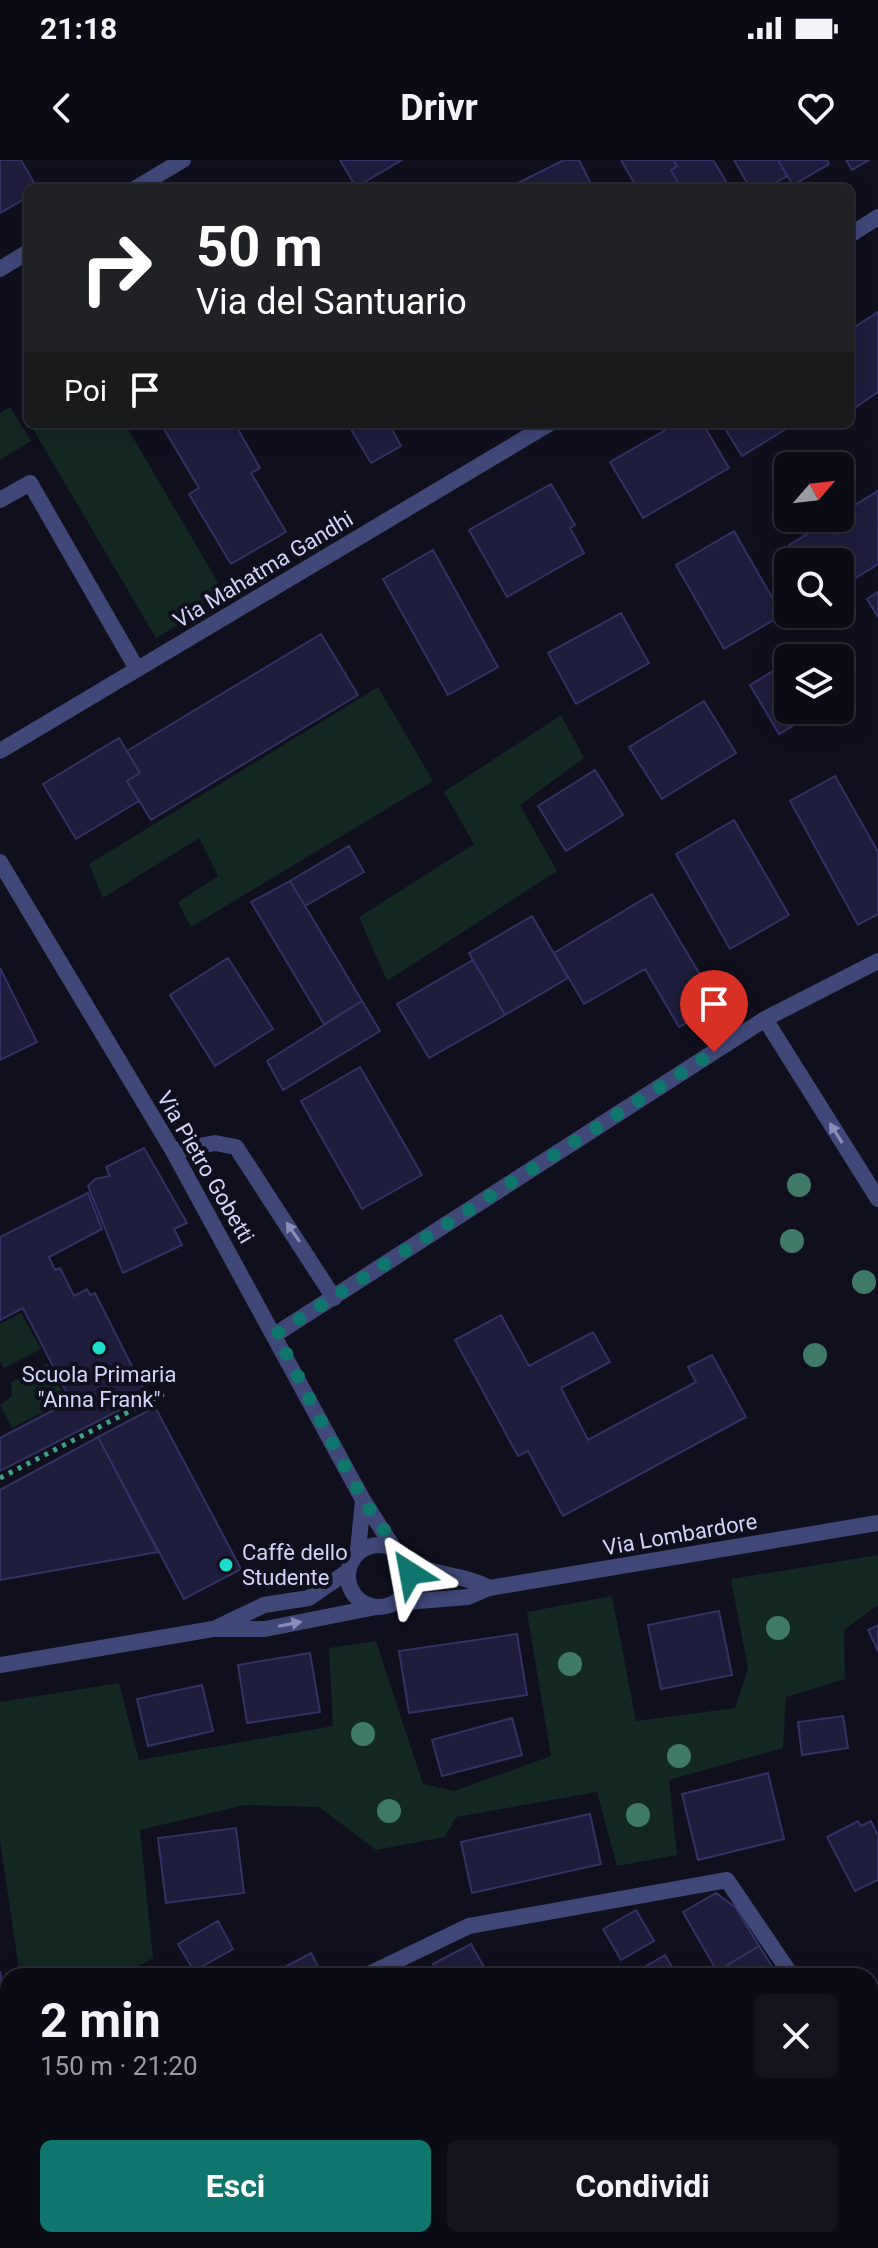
<!DOCTYPE html>
<html lang="it">
<head>
<meta charset="utf-8">
<style>
	body { margin:0; font-family:Roboto,sans-serif; background:#14141f; color:#f1f3f6; height:100vh; display:flex; flex-direction:column; font-size:30px; white-space:nowrap }
	* { box-sizing:border-box; margin:0 }
	p { font-size:26px; color:#9a9ba1 }
	.icon { flex:none; width:44px; height:44px; fill:none; stroke:currentColor; stroke-width:2; stroke-linecap:round; stroke-linejoin:round }
	.map { position:relative; flex:1; overflow:hidden }
	.sheet { position:absolute; left:0px; top:1808px; width:878px; height:280px; display:flex; flex-direction:column; background:#0b0b16; border-radius:24px 24px 0 0; box-shadow:0 4px 20px #0003,0 0 0 2px #2b2b35 }
	.sheet>* { flex:none }
	.guide { position:absolute; left:24px; top:24px; width:830px; height:244px; border-radius:12px; box-shadow:0 4px 20px #0003,0 0 0 2px #2b2b35; background:#202124; color:#fff; overflow:hidden }
	.needle { width:52px; rotate:62deg }
	.fabs { position:absolute; left:774px; top:292px; display:grid; gap:16px }
	.fabs a { display:grid; place-items:center; width:80px; height:80px; border-radius:12px; background:#0b0b16; box-shadow:0 4px 20px #0003,0 0 0 2px #2b2b35; font-size:40px }
	.pin { position:absolute; display:grid; place-items:center; width:68px; height:68px; color:#fff; margin:-82px -34px; border-radius:50% 50% 50% 0; rotate:-45deg; box-shadow:0 0 8px #0007 }
	.pin .icon { rotate:45deg }
	.me { position:absolute; width:88px; margin:-44px; rotate:326deg; stroke-linejoin:round; filter:drop-shadow(0 0 6px #0008) }
	.turn { display:flex; align-items:center; gap:28px; height:168px; padding:0 40px; font-size:36px }
	.turn .icon { width:104px; height:104px; stroke-width:2.5 }
	.turn b { display:block; font-size:56px; line-height:68px }
	.then { display:flex; align-items:center; height:76px; padding:0 40px; background:#0003; gap:16px; font-size:30px }
	.round { display:grid; place-items:center; flex:none; width:84px; height:84px; border-radius:12px; background:#14141f }
	.headline { display:flex; align-items:center; justify-content:space-between; height:136px; padding:0 40px }
	h1 { font-size:48px; font-weight:700; line-height:60px }
	.primary-button { display:flex; gap:16px; margin-top:auto; padding:16px 40px }
	.primary-button a { flex:1; height:92px; border-radius:12px; background:#0f766e; color:#fff; font-size:32px; font-weight:700; line-height:92px; text-align:center }
	.primary-button a+a { background:#14141f; color:#f1f3f6 }
	.status { display:flex; justify-content:space-between; align-items:center; height:56px; padding:0 40px; background:#0b0b16; direction:ltr }
	.status svg { height:22px; fill:currentColor }
	header { display:flex; justify-content:space-between; align-items:center; height:104px; padding:0 40px; background:#0b0b16; font-size:36px; font-weight:700 }
	.map>svg:first-child { display:block }
	.green { fill:#132723 }
	.building { fill:#1e1d3d; stroke:#333266; stroke-width:2 }
	.lines { fill:none; stroke-linecap:round; stroke-linejoin:round }
	.path { stroke:#3ca389; stroke-width:5; stroke-dasharray:4 6; stroke-linecap:butt }
	.lane { stroke:#404878; stroke-width:16 }
	.street { stroke:#404878; stroke-width:16 }
	.secondary { stroke:#7589ee; stroke-width:16 }
	.tree { fill:#407967 }
	.oneway { fill:#898eb8 }
	.route { stroke:#0f766e; stroke-width:14; stroke-dasharray:0 25.2 }
	.poi-dot { fill:#1cdcca; stroke:#0f0f1e; stroke-width:3 }
	.labels { text-anchor:middle; stroke-width:8; stroke-linejoin:round; paint-order:stroke }
	.street-label { font-size:22px; fill:#d2d5f9; stroke:#0f0f1e }
	.poi-label { font-size:22px; fill:#d2d5f9; stroke:#0f0f1e }
</style>
</head>
<body>
<div class="status"><b>21:18</b><svg viewBox="0 0 49 12"><path d="M0 12V9h3v3zM5 12V6h3v6zM10 12V3h3v9zM15 12V0h3v12zM26 1h20v11H26zM47 4h2v5h-2z"/></svg></div>
<header><svg class="icon" aria-label="back" viewBox="0 0 24 24"><path d="M15 5l-7 7 7 7"/></svg>Drivr<svg class="icon" aria-label="heart" viewBox="0 0 24 24"><path d="M12 20l-8-8c-3-5 5-10 8-4 3-6 11-1 8 4z"/></svg></header>
<div class="map">
<svg width="878" height="2088" viewBox="0 0 878 2088">
	<rect width="100%" height="100%" fill="#0f0f1e"/>
	<path class="green" d="M 10,247 L 31,281 L 0,300 L 0,253 Z
		M 30,264 L 125,264 L 226,436 L 156,478 Z
		M 378,527 L 433,621 L 191,767 L 178,742 L 218,716 L 199,678 L 103,738 L 89,704 Z
		M 561,555 L 584,598 L 520,645 L 557,711 L 387,821 L 359,757 L 474,684 L 444,632 Z
		M 21,1153 L 41,1189 L 4,1208 L 0,1201 L 0,1164 Z
		M 47,1203 L 67,1240 L 12,1268 L 0,1245 L 12,1236 L 11,1222 Z
		M 878,1395 L 878,1445 L 844,1470 L 845,1519 L 786,1537 L 783,1588 L 669,1620 L 677,1695 L 617,1706 L 597,1632 L 456,1657 L 445,1677 L 376,1690 L 319,1647 L 245,1645 L 140,1670 L 153,1798 L 121,1816 L 20,1816 L 0,1681 L 0,1542 L 119,1523 L 139,1600 L 333,1566 L 329,1488 L 376,1481 L 423,1624 L 454,1631 L 551,1596 L 527,1452 L 612,1436 L 636,1561 L 735,1548 L 748,1509 L 731,1419 Z"/>
	<path class="building" d="M 0,0 L 21,0 L 37,28 L 28,28 L 28,37 L 0,53 Z
		M 340,0 L 402,0 L 356,27 Z
		M 564,0 L 579,0 L 593,28 L 516,28 L 514,25 Z
		M 621,0 L 673,0 L 677,6 L 671,10 L 681,28 L 637,28 Z
		M 673,0 L 713,0 L 730,28 L 681,28 L 671,10 L 677,6 Z
		M 734,0 L 778,0 L 787,16 L 767,28 L 750,28 Z
		M 778,0 L 827,0 L 829,4 L 793,25 Z
		M 846,0 L 869,0 L 852,10 Z
		M 878,152 L 878,232 L 850,251 L 850,170 Z
		M 161,264 L 235,264 L 260,308 L 251,313 L 286,372 L 231,404 L 189,334 L 199,328 Z
		M 348,264 L 389,264 L 401,286 L 371,303 Z
		M 676,264 L 703,264 L 729,308 L 643,358 L 610,302 Z
		M 722,264 L 794,264 L 742,296 Z
		M 551,324 L 575,365 L 570,368 L 584,393 L 507,437 L 469,370 Z
		M 878,331 L 878,404 L 840,428 L 840,402 L 800,402 L 789,385 L 834,358 L 840,358 L 840,354 Z
		M 734,371 L 782,455 L 724,489 L 676,405 Z
		M 433,390 L 498,507 L 448,535 L 383,419 Z
		M 878,432 L 878,457 L 867,439 Z
		M 621,453 L 649,503 L 576,544 L 548,493 Z
		M 321,474 L 358,535 L 151,660 L 127,621 L 140,613 L 127,591 Z
		M 788,502 L 788,550 L 819,550 L 779,574 L 750,525 Z
		M 704,541 L 736,593 L 662,639 L 629,587 Z
		M 119,578 L 140,613 L 127,621 L 139,641 L 76,679 L 43,624 Z
		M 595,610 L 623,655 L 566,691 L 538,646 Z
		M 835,616 L 878,692 L 878,754 L 858,765 L 790,641 Z
		M 734,660 L 789,755 L 730,789 L 676,694 Z
		M 349,686 L 364,712 L 305,746 L 290,721 Z
		M 290,721 L 362,841 L 324,864 L 251,742 Z
		M 652,734 L 718,845 L 679,867 L 645,809 L 584,844 L 554,793 Z
		M 532,756 L 568,818 L 505,855 L 469,793 Z
		M 228,798 L 273,869 L 215,906 L 170,835 Z
		M 473,800 L 505,855 L 429,898 L 397,844 Z
		M 0,808 L 37,882 L 0,900 Z
		M 362,841 L 380,871 L 283,930 L 267,901 Z
		M 360,907 L 422,1015 L 362,1049 L 301,941 Z
		M 144,988 L 187,1063 L 174,1069 L 182,1085 L 123,1113 L 88,1026 L 95,1019 L 110,1016 L 106,1007 Z
		M 88,1033 L 102,1069 L 49,1097 L 55,1110 L 60,1108 L 74,1136 L 87,1129 L 90,1135 L 95,1133 L 147,1236 L 0,1311 L 0,1278 L 71,1241 L 23,1148 L 0,1160 L 0,1077 Z
		M 501,1155 L 529,1206 L 593,1172 L 610,1202 L 561,1228 L 588,1280 L 696,1222 L 688,1207 L 712,1195 L 746,1257 L 563,1356 L 528,1291 L 518,1296 L 455,1180 Z
		M 155,1247 L 241,1409 L 184,1439 L 98,1277 Z
		M 98,1277 L 158,1392 L 0,1420 L 0,1330 Z
		M 719,1451 L 732,1515 L 661,1529 L 648,1465 Z
		M 878,1465 L 878,1491 L 868,1470 Z
		M 517,1474 L 527,1535 L 409,1553 L 399,1491 Z
		M 310,1493 L 320,1552 L 247,1563 L 238,1505 Z
		M 202,1525 L 213,1571 L 148,1586 L 137,1539 Z
		M 843,1556 L 848,1588 L 802,1595 L 798,1562 Z
		M 512,1558 L 522,1595 L 442,1616 L 432,1580 Z
		M 768,1613 L 784,1679 L 698,1700 L 682,1634 Z
		M 590,1654 L 601,1704 L 472,1733 L 461,1682 Z
		M 858,1661 L 861,1666 L 871,1661 L 878,1676 L 878,1720 L 855,1731 L 827,1677 Z
		M 236,1668 L 244,1733 L 166,1743 L 158,1678 Z
		M 716,1733 L 736,1748 L 759,1786 L 717,1811 L 683,1752 Z
		M 636,1750 L 654,1781 L 621,1800 L 603,1769 Z
		M 218,1761 L 233,1789 L 194,1811 L 178,1784 Z
		M 471,1784 L 489,1816 L 440,1816 L 433,1804 Z
		M 759,1786 L 778,1816 L 727,1816 L 723,1808 Z
		M 311,1793 L 323,1816 L 287,1816 L 283,1808 Z
		M 665,1795 L 677,1816 L 638,1816 L 636,1812 Z
		M 0,1811 L 8,1868 L 8,1913 L 0,1914 Z
		M 870,2053 L 878,2066 L 878,2088 L 811,2088 L 806,2080 L 870,2080 Z
		M 218,2080 L 238,2080 L 242,2088 L 204,2088 Z
		M 766,2080 L 781,2080 L 785,2088 L 752,2088 Z"/>
	<g class="lines">
		<path class="path" d="M 0,1318 L 169,1231"/>
		<path class="lane" d="M 0,340 L 30,323 L 137,509"/>
		<path class="street" d="M 136,28 L 183,0
			M 850,75 L 878,57
			M 0,109 L 28,92
			M 0,591 L 549,264
			M 0,702 L 173,991 L 363,1340 L 393,1387
			M 765,859 L 878,1039
			M 173,991 L 215,983 L 236,987 L 334,1138
			M 276,1174 L 765,859 L 878,801
			M348 1416a31 31 0 1 1 62 0a31 31 0 1 1-62 0Z
			M 358,1391 L 363,1340
			M 407,1402 C 433,1416 464,1414 489,1428
			M 394,1443 L 468,1437 L 489,1428 L 878,1363
			M 218,1467 L 264,1445 L 309,1438 L 347,1412
			M 0,1505 L 213,1469 L 265,1469 L 376,1447
			M 365,1816 L 469,1766 L 727,1720 L 792,1816
			M 870,1936 L 878,1950
			M 0,2040 L 8,2035"/>
		<path class="secondary" d="M 870,1893 L 878,1887
			M 537,2088 L 553,2080"/>
	</g>
	<g class="tree">
		<circle cx="799" cy="1025" r="12"/>
		<circle cx="792" cy="1081" r="12"/>
		<circle cx="864" cy="1122" r="12"/>
		<circle cx="815" cy="1195" r="12"/>
		<circle cx="778" cy="1468" r="12"/>
		<circle cx="570" cy="1504" r="12"/>
		<circle cx="363" cy="1574" r="12"/>
		<circle cx="679" cy="1596" r="12"/>
		<circle cx="389" cy="1651" r="12"/>
		<circle cx="638" cy="1655" r="12"/>
	</g>
	<defs><path id="oneway-solid" d="M-6-.8H1V-3.2L6.5 0L1 3.2V.8H-6Z" transform="scale(2)"/></defs>
	<g class="oneway">
		<use href="#oneway-solid" transform="translate(836 973) rotate(-122)"/>
		<use href="#oneway-solid" transform="translate(293 1072) rotate(-124)"/>
		<use href="#oneway-solid" transform="translate(290 1464) rotate(-11)"/>
	</g>
	<g class="lines">
		<path class="route" d="M 410,1413 C 407,1397 374,1359 364,1340 C 332,1286 305,1229 276,1174 L 714,892"/>
	</g>
	<g class="poi-dot">
		<circle cx="99" cy="1188" r="8"/>
		<circle cx="226" cy="1405" r="8"/>
	</g>
	<g class="labels">
		<g class="street-label">
			<text transform="translate(263 409) rotate(-31)" y="8">Via Mahatma Gandhi</text>
			<text transform="translate(206 1007) rotate(60)" y="8">Via Pietro Gobetti</text>
			<text transform="translate(680 1374) rotate(-10)" y="8">Via Lombardore</text>
		</g>
		<g class="poi-label">
			<text x="99" y="1222">Scuola Primaria<tspan x="99" dy="25">"Anna Frank"</tspan></text>
			<text x="242" y="1400" text-anchor="start">Caffè dello<tspan x="242" dy="25">Studente</tspan></text>
		</g>
	</g>
</svg>
<div class="fabs">
<a><svg class="needle" viewBox="-14 -14 28 28"><path d="M0-13l5 13h-10z" fill="#e53935"/><path d="M0 13l5-13h-10z" fill="#9a9ba1"/></svg></a>
<a><svg class="icon" aria-label="search" viewBox="0 0 24 24"><circle cx="10" cy="10" r="6"/><path d="M15 15l6 6"/></svg></a>
<a><svg class="icon" aria-label="layers" viewBox="0 0 24 24"><path d="M12 4l9 5-9 5-9-5zM3 14l9 5 9-5"/></svg></a>
</div>
<div class="pin" style="left:714px;top:892px;background:#d93025"><svg class="icon" aria-label="arrive" viewBox="0 0 24 24"><path d="M6 21V4h12l-3 4 3 4H6"/></svg></div>
<svg class="me" style="left:410px;top:1413px" viewBox="-20 -20 40 40"><path d="M0-17L14 15 0 8-14 15z" fill="#0f766e" stroke="#fff" stroke-width="4"/></svg>
<div class="guide">
<div class="turn"><svg class="icon" aria-label="right" viewBox="0 0 24 24"><path d="M7 20v-9h11M14 6l5 5-5 5"/></svg><div><b>50 m</b>Via del Santuario</div></div>
<div class="then">Poi<svg class="icon" aria-label="arrive" viewBox="0 0 24 24"><path d="M6 21V4h12l-3 4 3 4H6"/></svg></div>
</div>
<section class="sheet">
<div class="headline"><div><h1>2 min</h1><p>150 m · 21:20</p></div><a class="round"><svg class="icon" aria-label="close" viewBox="0 0 24 24"><path d="M6 6l12 12M18 6L6 18"/></svg></a></div>
<div class="primary-button"><a>Esci</a><a>Condividi</a></div>
</section>
</div>
</body>
</html>
